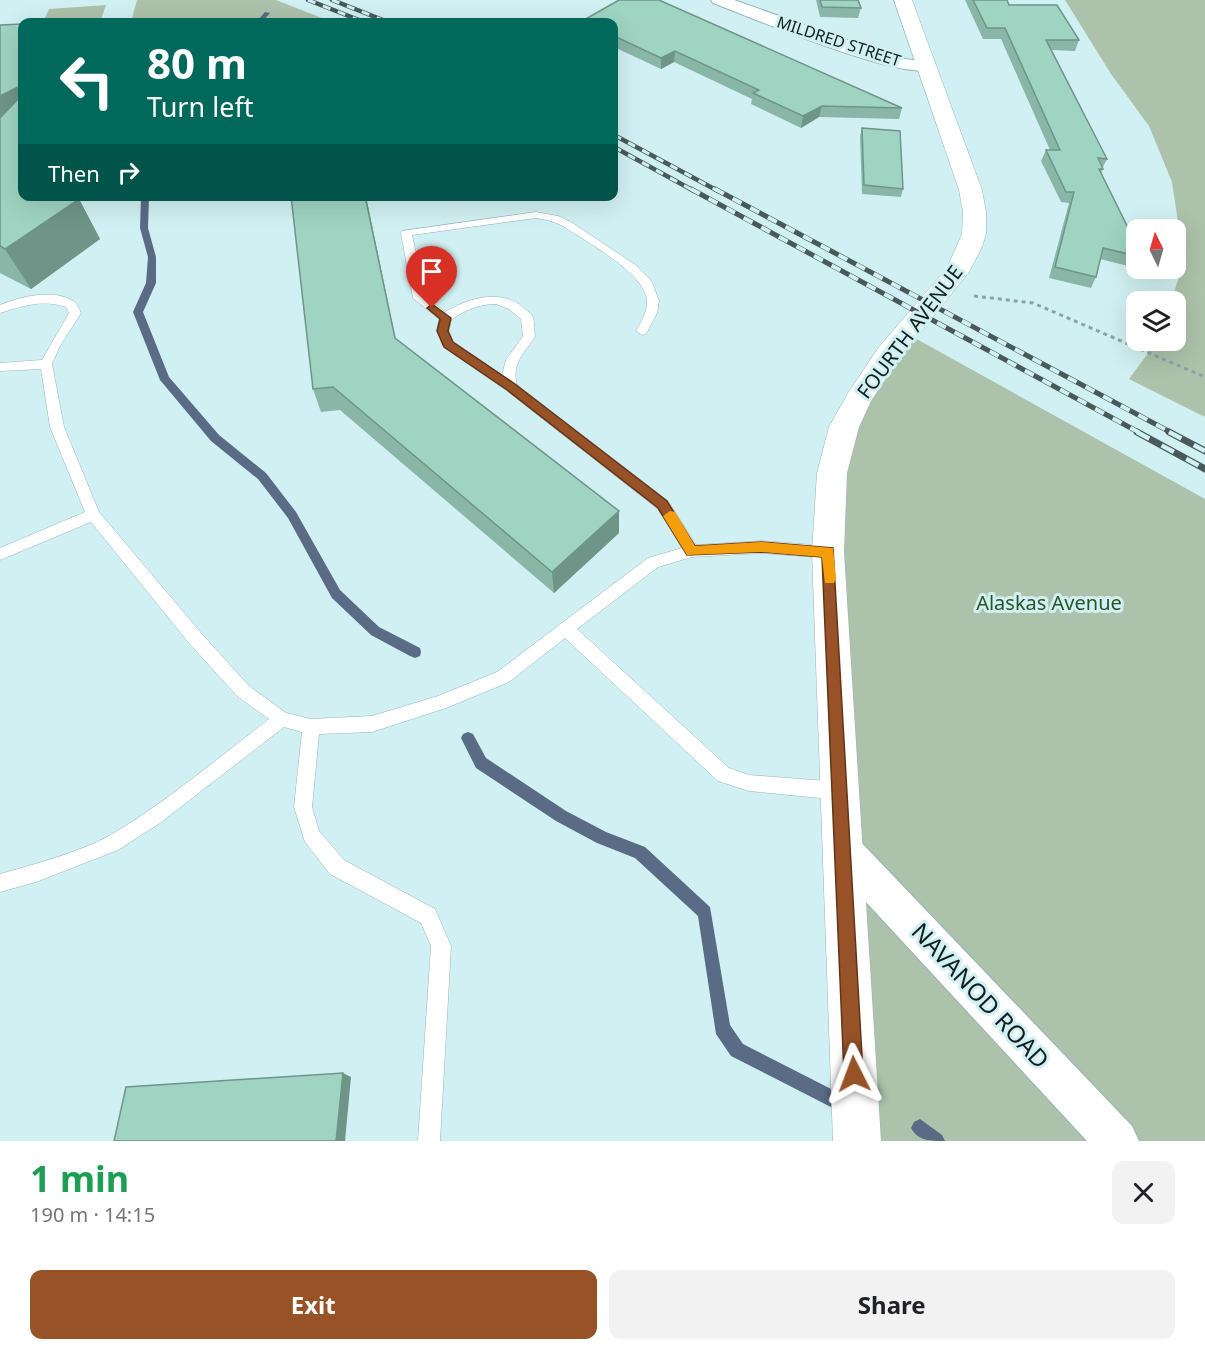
<!DOCTYPE html>
<html lang="en">
<head>
<meta charset="utf-8">
<style>
	body { margin:0; font-family:"Noto Sans",sans-serif; background:#f2f2f2; color:#202124; height:100vh; display:flex; flex-direction:column; font-size:22px; white-space:nowrap }
	* { box-sizing:border-box; margin:0 }
	p { font-size:20px; color:#757577 }
	.icon { flex:none; width:33px; height:33px; fill:none; stroke:currentColor; stroke-width:2; stroke-linecap:round; stroke-linejoin:round }
	.map { position:relative; height:1141px; overflow:hidden }
	.side { display:flex; flex-direction:column; background:#fff; flex:1 }
	.side>* { flex:none }
	.banner { position:absolute; left:18px; top:18px; width:600px; height:183px; border-radius:12px; box-shadow:0 6px 24px #0002; background:#00695c; color:#fff; overflow:hidden }
	.needle { width:39px; rotate:355deg }
	.tools { position:absolute; left:1126px; top:219px; display:grid; gap:12px }
	.tools a { display:grid; place-items:center; width:60px; height:60px; border-radius:12px; background:#fff; box-shadow:0 6px 24px #0002; font-size:30px }
	.pin { position:absolute; display:grid; place-items:center; width:51px; height:51px; color:#fff; margin:-62px -26px; border-radius:50% 50% 50% 0; rotate:-45deg; box-shadow:0 0 6px #0007 }
	.pin .icon { rotate:45deg }
	.me { position:absolute; width:66px; margin:-33px; rotate:357deg; stroke-linejoin:round; filter:drop-shadow(0 0 4px #0008) }
	.turn { display:flex; align-items:center; gap:21px; height:126px; padding:0 30px; font-size:27px }
	.turn .icon { width:78px; height:78px; stroke-width:2.5 }
	.turn b { display:block; font-size:42px; line-height:51px }
	.then { display:flex; align-items:center; height:57px; padding:0 30px; background:#0003; gap:12px; font-size:22px }
	.round { display:grid; place-items:center; flex:none; width:63px; height:63px; border-radius:12px; background:#f2f2f2 }
	.headline { display:flex; align-items:center; justify-content:space-between; height:102px; padding:0 30px }
	h1 { font-size:36px; font-weight:700; line-height:45px; color:#1e9e55 }
	.primary-button { display:flex; gap:12px; margin-top:auto; padding:12px 30px }
	.primary-button a { flex:1; height:69px; border-radius:12px; background:#975227; color:#fff; font-size:24px; font-weight:700; line-height:69px; text-align:center }
	.primary-button a+a { background:#f2f2f2; color:#202124 }
	.map>svg:first-child { display:block }
	.green { fill:#adc2aa }
	.lines { fill:none; stroke-linecap:round; stroke-linejoin:round }
	.stream { fill:#596b85; fill-rule:evenodd }
	.service-casing { stroke:#97b5b7; stroke-width:1 }
	.minor-casing { stroke:#97b5b7; stroke-width:2 }
	.tertiary-casing { stroke:#97b5b7; stroke-width:1 }
	.path { stroke:#8ba3a5; stroke-width:3; stroke-dasharray:4 4; stroke-linecap:butt }
	.service { fill:#fff; fill-rule:evenodd }
	.minor { fill:#fff; fill-rule:evenodd }
	.tertiary { fill:#fff; fill-rule:evenodd }
	.rail-far2-casing { stroke:#48595a; stroke-width:4.5 }
	.rail-far1-casing { stroke:#48595a; stroke-width:5 }
	.rail-casing { stroke:#48595a; stroke-width:7 }
	.rail-far2 { stroke:#d1f0f3; stroke-width:3; stroke-dasharray:8; stroke-linecap:butt }
	.rail-far1 { stroke:#d1f0f3; stroke-width:4; stroke-dasharray:10; stroke-linecap:butt }
	.rail { stroke:#d1f0f3; stroke-width:4.5; stroke-dasharray:14; stroke-linecap:butt }
	.wall { fill:#89b6a7 }
	.shaded-wall { fill:#6f9488 }
	.building { fill:#9fd4c2; stroke:#6f9488; stroke-width:1.5 }
	.route { fill:#975227; stroke:#623519; stroke-width:1.5 }
	.slow { fill:#f59e0b }
	.labels { text-anchor:middle; stroke-width:6; stroke-linejoin:round; paint-order:stroke }
	.far-street-label { font-size:16px; fill:#121e1e; stroke:#d1f0f3 }
	.street-label { font-size:20px; fill:#121e1e; stroke:#d1f0f3 }
	.park-label { font-size:20px; fill:#295423; stroke:#d1f0f3 }
	.near-street-label { font-size:24px; fill:#121e1e; stroke:#d1f0f3 }
</style>
</head>
<body>
<div class="map">
<svg width="1205" height="1141" viewBox="0 0 1205 1141">
	<rect width="100%" height="100%" fill="#d1f0f3"/>
	<path class="green" d="M 137,0 L 276,0 L 332,22 L 131,22 Z
		M 1065,0 L 1205,0 L 1205,417 L 1129,379 L 1157,341 L 1176,340 L 1176,302 L 1171,301 L 1184,262 L 1172,182 L 1149,126 L 1111,74 Z
		M 106,5 L 100,22 L 43,22 L 49,9 Z
		M 904,332 L 1205,499 L 1205,1141 L 852,1141 L 829,464 Z"/>
	<g class="lines">
		<path class="stream" d="M 265,12 L 270,13 L 262,22 L 256,22 Z
			M 141,196 L 149,196 L 148,228 L 156,257 L 156,283 L 143,312 L 169,377 L 219,435 L 266,473 L 296,512 L 340,590 L 379,627 L 420,648 L 421,652 L 420,656 L 415,658 L 410,656 L 371,635 L 332,598 L 288,518 L 258,479 L 211,441 L 160,380 L 133,312 L 146,283 L 148,257 L 140,228 Z
			M 468,732 L 473,734 L 486,758 L 566,811 L 606,832 L 645,847 L 710,907 L 730,1025 L 743,1044 L 837,1092 L 840,1098 L 837,1104 L 831,1107 L 825,1104 L 731,1056 L 716,1034 L 698,916 L 635,858 L 597,843 L 556,821 L 476,768 L 461,738 L 463,734 Z
			M 920,1119 L 942,1135 L 945,1141 C 930,1141 918,1141 911,1128 L 914,1122 Z"/>
		<g class="service-casing">
			<path id="service" d="M 536,212 L 558,216 L 571,222 L 637,266 L 652,282 L 659,301 L 657,313 L 646,334 L 642,335 L 636,331 C 641,322 648,311 647,300 C 644,272 586,242 563,226 L 551,221 L 536,218 L 412,235 L 425,296 L 445,312 C 469,298 500,288 524,308 C 527,311 532,314 533,318 C 535,324 534,331 535,337 C 524,353 511,364 517,385 L 668,501 L 696,545 L 761,541 L 828,546 L 833,548 L 835,552 L 833,556 L 828,558 L 761,553 L 692,557 L 658,567 L 577,629 L 729,768 L 749,775 L 840,782 L 846,785 L 849,791 L 846,797 L 840,800 L 749,791 L 718,781 L 565,638 L 509,682 L 446,708 L 372,732 L 319,734 L 312,807 L 319,831 L 344,860 L 435,909 L 451,946 L 440,1141 L 418,1141 L 431,946 L 421,923 L 330,874 L 305,842 L 294,807 L 302,732 L 284,727 L 160,823 L 118,850 L 36,882 L 0,892 L 0,874 C 32,865 80,852 109,836 C 165,803 217,759 269,719 L 237,696 L 189,643 L 91,522 L 0,560 L 0,548 L 85,512 L 50,427 L 41,369 L 0,371 L 0,363 L 42,360 L 69,313 L 66,307 C 42,299 23,306 0,313 L 0,305 C 20,297 52,288 73,301 C 77,303 79,309 81,313 L 60,346 L 52,364 L 64,427 L 99,512 L 201,633 L 249,686 L 286,713 L 311,719 L 372,716 L 438,696 L 497,672 L 648,558 L 682,548 L 658,509 L 506,390 L 444,347 L 437,331 L 439,319 L 413,298 L 401,233 L 402,231 ZM 496,304 L 509,309 L 521,319 L 523,336 L 506,360 L 502,375 L 453,342 L 449,331 L 451,320 C 465,310 479,304 496,304 Z"/>
		</g>
		<g class="minor-casing">
			<path id="minor" d="M 711,0 L 734,0 L 881,52 L 905,59 L 932,62 L 935,66 L 932,70 C 896,79 755,19 713,3 Z
				M 843,832 L 856,837 L 1132,1126 L 1139,1141 L 1087,1141 L 830,863 L 825,850 L 830,837 Z"/>
		</g>
		<g class="tertiary-casing">
			<path id="tertiary" d="M 894,0 L 912,0 L 982,190 L 986,212 L 986,234 L 982,247 L 969,272 L 898,360 L 871,401 L 859,427 L 847,473 L 844,552 L 881,1141 L 833,1141 L 812,552 L 817,473 L 829,427 L 848,393 L 879,347 L 947,268 L 962,234 L 963,212 L 959,190 Z"/>
		</g>
		<path class="path" d="M 974,296 L 1033,303 L 1205,377"/>
		<use href="#service" class="service"/>
		<use href="#minor" class="minor"/>
		<use href="#tertiary" class="tertiary"/>
		<g class="rail-far2-casing">
			<path id="rail-far2" d="M 308,0 L 364,22
				M 332,0 L 388,22
				M 614,135 L 718,191
				M 614,147 L 694,191"/>
		</g>
		<g class="rail-far1-casing">
			<path id="rail-far1" d="M 691,189 L 1140,433
				M 715,189 L 1172,433"/>
		</g>
		<g class="rail-casing">
			<path id="rail" d="M 1137,432 L 1205,469
				M 1169,432 L 1205,451"/>
		</g>
		<use href="#rail-far2" class="rail-far2"/>
		<use href="#rail-far1" class="rail-far1"/>
		<use href="#rail" class="rail"/>
	</g>
	<path class="wall" d="M 619,0 L 659,0 L 902,108 L 899,119 L 819,117 L 801,128 L 751,104 L 752,99 L 674,62 L 661,69 L 614,47 L 614,22 L 582,22 L 582,21 Z
		M 816,0 L 858,0 L 861,8 L 858,18 L 820,17 Z
		M 965,0 L 1007,0 L 1009,5 L 1079,40 L 1075,51 L 1052,50 L 1107,159 L 1103,167 L 1103,169 L 1101,173 L 1137,256 L 1137,266 L 1136,268 L 1100,259 L 1096,277 L 1091,288 L 1049,278 L 1069,203 L 1061,202 L 1041,161 L 1046,150 L 1050,150 L 1001,39 L 983,39 Z
		M 0,96 L 22,196 L 79,199 L 100,239 L 31,289 L 0,273 Z
		M 862,128 L 903,189 L 901,197 L 862,194 L 860,136 Z
		M 396,339 L 619,511 L 619,533 L 554,593 L 340,410 L 321,412 L 313,389 Z"/>
	<path class="shaded-wall" d="M 675,51 L 674,62 L 661,69 L 661,58 Z
		M 22,85 L 22,135 L 0,147 L 0,96 Z
		M 822,106 L 819,117 L 801,128 L 803,116 Z
		M 365,196 L 366,196 L 400,361 L 395,338 Z
		M 79,199 L 100,239 L 31,289 L 5,249 Z
		M 619,511 L 619,533 L 554,593 L 552,572 Z
		M 343,1073 L 351,1077 L 345,1141 L 336,1141 Z"/>
	<path class="building" d="M 619,0 L 659,0 L 902,108 L 822,106 L 803,116 L 753,93 L 759,90 L 675,51 L 661,58 L 614,36 L 614,22 L 586,22 L 582,21 Z
		M 820,0 L 858,0 L 861,8 L 822,7 Z
		M 973,0 L 1007,0 L 1009,5 L 1057,5 L 1079,40 L 1046,40 L 1107,159 L 1098,158 L 1103,169 L 1099,169 L 1137,246 L 1137,256 L 1103,248 L 1096,277 L 1055,267 L 1074,192 L 1066,192 L 1046,150 L 1060,150 L 1005,28 L 987,28 Z
		M 22,24 L 22,85 L 0,96 L 0,25 Z
		M 22,95 L 22,196 L 72,196 L 79,199 L 5,249 L 0,246 L 0,118 Z
		M 862,128 L 900,131 L 903,189 L 864,185 Z
		M 291,196 L 365,196 L 395,338 L 619,511 L 552,572 L 333,387 L 313,389 Z
		M 343,1073 L 336,1141 L 114,1141 L 126,1087 Z"/>
	<path class="route" d="M 432,304 L 451,318 L 448,331 L 453,342 L 515,384 L 667,501 L 695,546 L 761,542 L 833,548 L 863,1074 L 860,1081 L 854,1083 L 847,1081 L 844,1074 L 822,557 L 761,552 L 687,555 L 658,508 L 507,390 L 444,347 L 437,331 L 440,319 L 427,308 Z"/>
	<path class="slow" d="M 670,511 L 675,512 L 695,546 L 761,542 L 833,548 L 836,579 L 834,583 L 825,583 L 822,557 L 761,552 L 687,555 L 663,516 Z"/>
	<g class="labels">
		<g class="far-street-label">
			<text transform="translate(839 41) rotate(18)" y="6">MILDRED STREET</text>
		</g>
		<g class="street-label">
			<text transform="translate(910 332) rotate(-53)" y="7">FOURTH AVENUE</text>
		</g>
		<g class="park-label">
			<text x="1049" y="610">Alaskas Avenue</text>
		</g>
		<g class="near-street-label">
			<text transform="translate(980 996) rotate(47)" y="8">NAVANOD ROAD</text>
		</g>
	</g>
</svg>
<div class="tools">
<a><svg class="needle" viewBox="-14 -14 28 28"><path d="M0-13l5 13h-10z" fill="#e53935"/><path d="M0 13l5-13h-10z" fill="#757577"/></svg></a>
<a><svg class="icon" aria-label="layers" viewBox="0 0 24 24"><path d="M12 4l9 5-9 5-9-5zM3 14l9 5 9-5"/></svg></a>
</div>
<div class="pin" style="left:432px;top:308px;background:#d93025"><svg class="icon" aria-label="arrive" viewBox="0 0 24 24"><path d="M6 21V4h12l-3 4 3 4H6"/></svg></div>
<svg class="me" style="left:854px;top:1074px" viewBox="-20 -20 40 40"><path d="M0-17L14 15 0 8-14 15z" fill="#975227" stroke="#fff" stroke-width="4"/></svg>
<div class="banner">
<div class="turn"><svg class="icon" aria-label="left" viewBox="0 0 24 24"><path d="M17 20v-9H6M10 6l-5 5 5 5"/></svg><div><b>80 m</b>Turn left</div></div>
<div class="then">Then<svg class="icon" aria-label="right" viewBox="0 0 24 24"><path d="M7 20v-9h11M14 6l5 5-5 5"/></svg></div>
</div>
</div>
<section class="side">
<div class="headline"><div><h1>1 min</h1><p>190 m · 14:15</p></div><a class="round"><svg class="icon" aria-label="close" viewBox="0 0 24 24"><path d="M6 6l12 12M18 6L6 18"/></svg></a></div>
<div class="primary-button"><a>Exit</a><a>Share</a></div>
</section>
</body>
</html>
